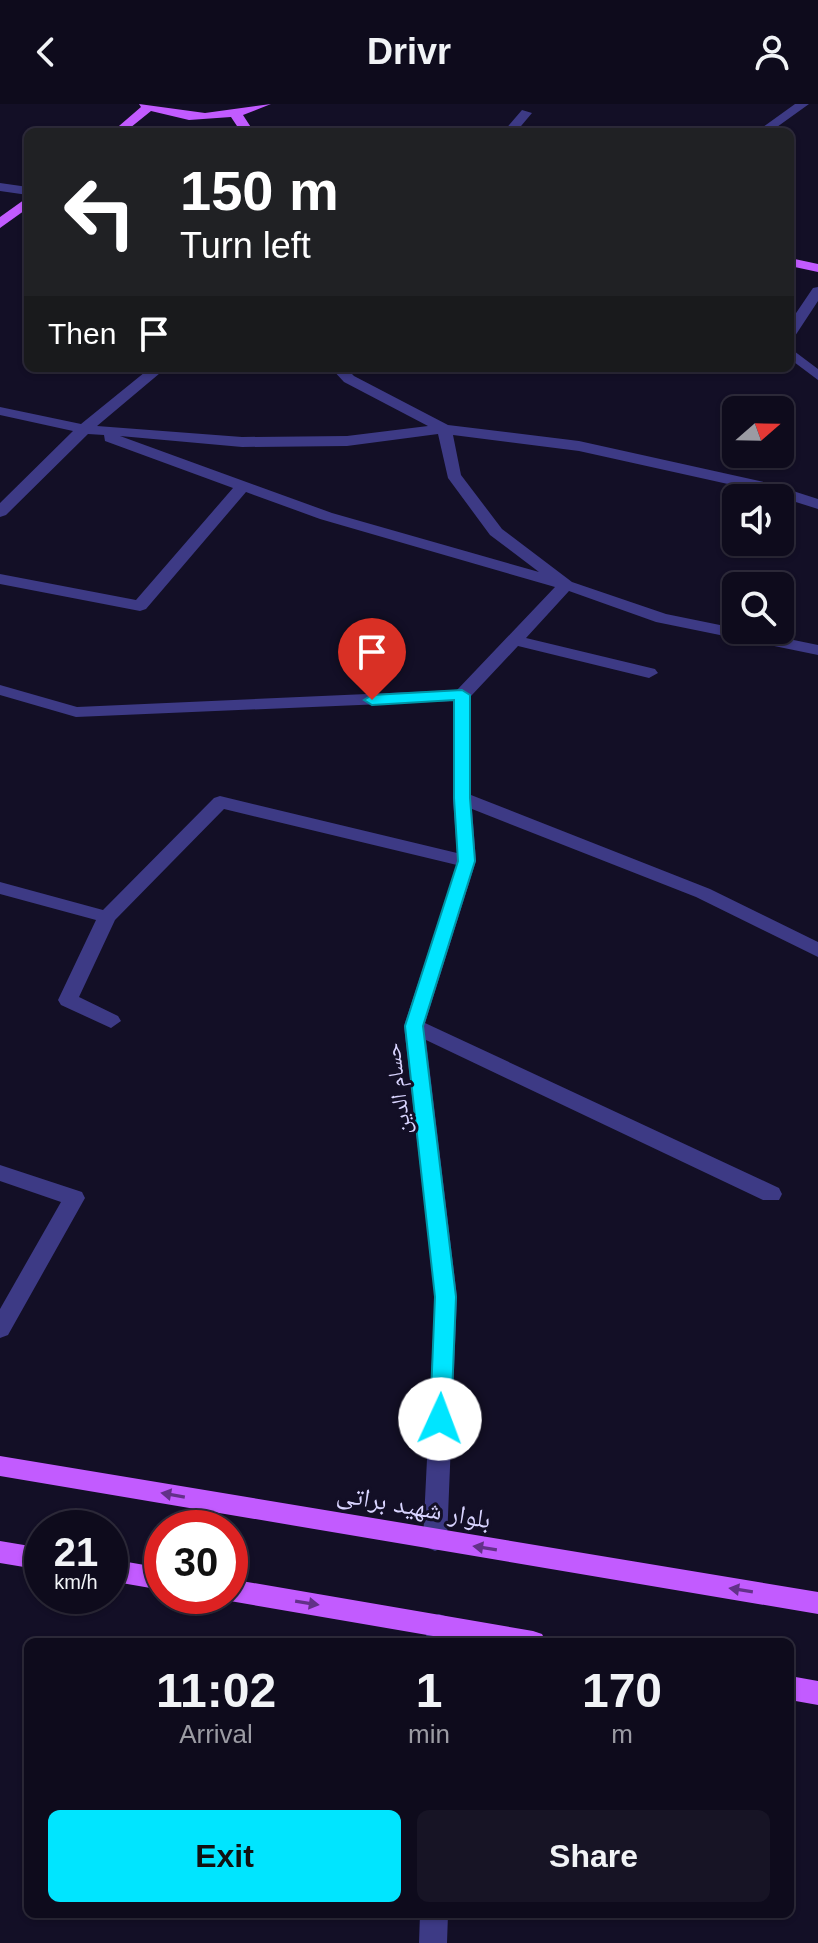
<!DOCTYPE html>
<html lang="en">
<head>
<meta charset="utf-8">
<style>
	body { margin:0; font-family:Arial,"Noto Naskh Arabic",sans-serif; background:#171425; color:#f1f3f6; height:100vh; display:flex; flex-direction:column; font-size:30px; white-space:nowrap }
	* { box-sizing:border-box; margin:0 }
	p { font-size:26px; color:#9b9ba3 }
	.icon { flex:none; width:44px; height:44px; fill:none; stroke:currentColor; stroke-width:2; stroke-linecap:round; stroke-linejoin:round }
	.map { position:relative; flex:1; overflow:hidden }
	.side { position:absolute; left:24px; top:1534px; width:770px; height:280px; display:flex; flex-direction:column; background:#0e0b1c; border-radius:12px; box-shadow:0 2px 6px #0004,0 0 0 2px #2e2b3b }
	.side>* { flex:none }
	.guide { position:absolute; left:24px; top:24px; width:770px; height:244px; border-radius:12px; box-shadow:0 2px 6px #0004,0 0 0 2px #2e2b3b; background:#202124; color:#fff; overflow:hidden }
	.needle { width:52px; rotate:70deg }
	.buttons { position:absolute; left:722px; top:292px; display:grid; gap:16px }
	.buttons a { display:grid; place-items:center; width:72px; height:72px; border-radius:12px; background:#0e0b1c; box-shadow:0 2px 6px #0004,0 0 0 2px #2e2b3b; font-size:40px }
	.speed { position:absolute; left:24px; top:1406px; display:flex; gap:16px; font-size:40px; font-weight:700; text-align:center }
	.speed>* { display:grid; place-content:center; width:104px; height:104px; border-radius:50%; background:#0e0b1c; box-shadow:0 2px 6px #0004,0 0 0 2px #2e2b3b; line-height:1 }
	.speed small { font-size:20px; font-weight:400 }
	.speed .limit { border:12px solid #d22; background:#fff; color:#111 }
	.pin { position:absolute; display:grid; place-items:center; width:68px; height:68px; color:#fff; margin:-82px -34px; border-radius:50% 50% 50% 0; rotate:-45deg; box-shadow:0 0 8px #0007 }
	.pin .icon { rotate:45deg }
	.me { position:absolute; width:88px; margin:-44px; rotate:2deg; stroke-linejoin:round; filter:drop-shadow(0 0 6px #0008) }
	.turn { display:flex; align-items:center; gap:28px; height:168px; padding:0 24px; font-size:36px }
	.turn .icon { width:104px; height:104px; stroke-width:2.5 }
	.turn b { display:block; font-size:56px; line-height:68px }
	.then { display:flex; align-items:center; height:76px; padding:0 24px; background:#0003; gap:16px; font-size:30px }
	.eta { display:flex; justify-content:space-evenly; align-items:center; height:136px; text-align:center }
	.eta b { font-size:48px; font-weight:800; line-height:56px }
	.button { display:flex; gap:16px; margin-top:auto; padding:16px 24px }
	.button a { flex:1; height:92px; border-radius:12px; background:#00e5ff; color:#111; font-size:32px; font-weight:800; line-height:92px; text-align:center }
	.button a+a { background:#171425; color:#f1f3f6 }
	header { display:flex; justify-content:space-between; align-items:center; height:104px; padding:0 24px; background:#0e0b1c; font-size:36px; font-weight:800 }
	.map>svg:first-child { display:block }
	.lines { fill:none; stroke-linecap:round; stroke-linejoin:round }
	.minor { fill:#3d3a85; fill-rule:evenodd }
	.major { fill:#c25bff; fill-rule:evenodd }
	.oneway { fill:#623188 }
	.route { fill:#00e5ff; stroke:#0095a6; stroke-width:2 }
	.labels { text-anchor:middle; stroke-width:6; stroke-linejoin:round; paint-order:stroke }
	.street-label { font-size:22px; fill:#d9d4ff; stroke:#130f26 }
	.near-street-label { font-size:26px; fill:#d9d4ff; stroke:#130f26 }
</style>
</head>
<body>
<header><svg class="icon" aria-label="back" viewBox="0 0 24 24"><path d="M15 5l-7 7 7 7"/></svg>Drivr<svg class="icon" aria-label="person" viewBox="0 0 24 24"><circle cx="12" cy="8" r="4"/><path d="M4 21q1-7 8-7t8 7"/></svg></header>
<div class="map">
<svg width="818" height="1839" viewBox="0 0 818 1839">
	<rect width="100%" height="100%" fill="#130f26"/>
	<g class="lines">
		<path class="minor" d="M 795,0 L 809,0 L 770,28 L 756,28 Z
			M 522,6 L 532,9 L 516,28 L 503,28 Z
			M 0,79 L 28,83 L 28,91 L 0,87 Z
			M 818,183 L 818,197 L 795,232 L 790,233 L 790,218 L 813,184 Z
			M 790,244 L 818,265 L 818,276 L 790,255 Z
			M 150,264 L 166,264 L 97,322 L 242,333 L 347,332 L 428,322 L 344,278 L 331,264 L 346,264 L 354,272 L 448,321 L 579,337 L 768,379 L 818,395 L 818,405 L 764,388 L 579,347 L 453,331 L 461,371 L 502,425 L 572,478 L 666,510 L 818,541 L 818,551 L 656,518 L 569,487 L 526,534 L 655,565 L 658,569 L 649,574 L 518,542 L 471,592 L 471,691 L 710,785 L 818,838 L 818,853 L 696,793 L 472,705 L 476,757 L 425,919 L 779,1084 L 782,1090 L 779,1096 L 763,1096 L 426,936 L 457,1193 L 447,1436 L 444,1443 L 435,1447 L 426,1443 L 423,1436 L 435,1193 L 404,922 L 457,761 L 224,705 L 115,816 L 79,893 L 118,912 L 121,917 L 111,924 L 61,901 L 58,896 L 96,816 L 0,790 L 0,778 L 103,806 L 214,694 L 220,692 L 457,749 L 453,694 L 453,597 L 76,613 L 0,591 L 0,581 L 77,603 L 457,586 L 555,483 L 320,415 L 246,388 L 146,505 L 140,507 L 0,480 L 0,470 L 136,496 L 233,384 L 105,337 L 104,331 L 88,330 L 6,411 L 0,413 L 0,399 L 73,327 L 0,311 L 0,303 L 81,320 ZM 438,330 L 448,374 L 490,431 L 539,468 L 332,409 L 120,332 L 242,343 L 347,342 Z
			M 0,1061 L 82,1088 L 85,1094 L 8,1231 L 0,1234 L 0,1205 L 61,1098 L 0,1077 Z
			M 439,1510 L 448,1513 L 452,1521 L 451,1538 L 425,1538 L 430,1513 Z
			M 420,1810 L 448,1810 L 447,1839 L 419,1839 Z"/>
		<path class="major" d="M 139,0 L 205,9 L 271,0 L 243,11 L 254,28 L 241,28 L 231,13 L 189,16 L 151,7 L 125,28 L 112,28 L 141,3 Z
			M 28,93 L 28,104 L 0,124 L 0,113 Z
			M 790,154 L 818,160 L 818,168 L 790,162 Z
			M 0,1352 L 818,1488 L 818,1510 L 0,1372 Z
			M 0,1437 L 42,1444 L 42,1466 L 0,1459 Z
			M 110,1455 L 162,1464 L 162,1486 L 110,1477 Z
			M 230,1475 L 533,1527 L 542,1530 L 546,1538 L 468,1538 L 230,1497 L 220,1492 L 230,1492 Z
			M 790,1572 L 818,1577 L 818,1601 L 790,1596 Z"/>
	</g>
	<defs><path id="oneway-solid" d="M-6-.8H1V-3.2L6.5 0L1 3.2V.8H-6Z" transform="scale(2)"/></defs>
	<g class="oneway">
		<use href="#oneway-solid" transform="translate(173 1391) rotate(-170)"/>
		<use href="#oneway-solid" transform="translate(485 1444) rotate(-171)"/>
		<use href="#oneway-solid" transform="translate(741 1486) rotate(-171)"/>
		<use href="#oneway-solid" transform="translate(307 1499) rotate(9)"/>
	</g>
	<path class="route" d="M 462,586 L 470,591 L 470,694 L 475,757 L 423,922 L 456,1193 L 451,1315 L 448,1321 L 440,1323 L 433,1321 L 430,1315 L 435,1193 L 405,922 L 458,757 L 454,694 L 454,596 L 372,601 L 364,596 L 372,591 Z"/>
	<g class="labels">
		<g class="street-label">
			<text transform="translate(397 985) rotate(-97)" y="8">حسام الدین</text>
		</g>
		<g class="near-street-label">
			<text transform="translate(414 1402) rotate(10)" y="9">بلوار شهید براتی</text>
		</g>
	</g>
</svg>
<div class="buttons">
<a><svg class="needle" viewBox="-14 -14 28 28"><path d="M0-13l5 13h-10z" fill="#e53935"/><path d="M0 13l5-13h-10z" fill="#9b9ba3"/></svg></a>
<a><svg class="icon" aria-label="sound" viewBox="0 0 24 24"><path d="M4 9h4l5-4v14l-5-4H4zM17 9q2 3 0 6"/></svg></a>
<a><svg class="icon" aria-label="search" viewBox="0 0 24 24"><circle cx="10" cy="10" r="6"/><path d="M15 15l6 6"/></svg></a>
</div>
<div class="speed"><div>21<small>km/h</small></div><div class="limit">30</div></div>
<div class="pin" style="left:372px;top:596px;background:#d93025"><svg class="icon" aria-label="arrive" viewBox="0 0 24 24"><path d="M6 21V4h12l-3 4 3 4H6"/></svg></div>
<svg class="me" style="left:440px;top:1315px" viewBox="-20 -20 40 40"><circle r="19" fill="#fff"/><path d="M0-13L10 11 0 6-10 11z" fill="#00e5ff"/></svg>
<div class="guide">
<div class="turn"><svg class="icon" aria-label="left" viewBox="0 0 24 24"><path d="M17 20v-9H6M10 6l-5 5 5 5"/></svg><div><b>150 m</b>Turn left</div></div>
<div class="then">Then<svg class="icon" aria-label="arrive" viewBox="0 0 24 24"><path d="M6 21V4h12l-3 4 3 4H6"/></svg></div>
</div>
<section class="side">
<div class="eta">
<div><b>11:02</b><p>Arrival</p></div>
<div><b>1</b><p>min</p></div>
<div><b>170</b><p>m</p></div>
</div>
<div class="button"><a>Exit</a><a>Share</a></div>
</section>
</div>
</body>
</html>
